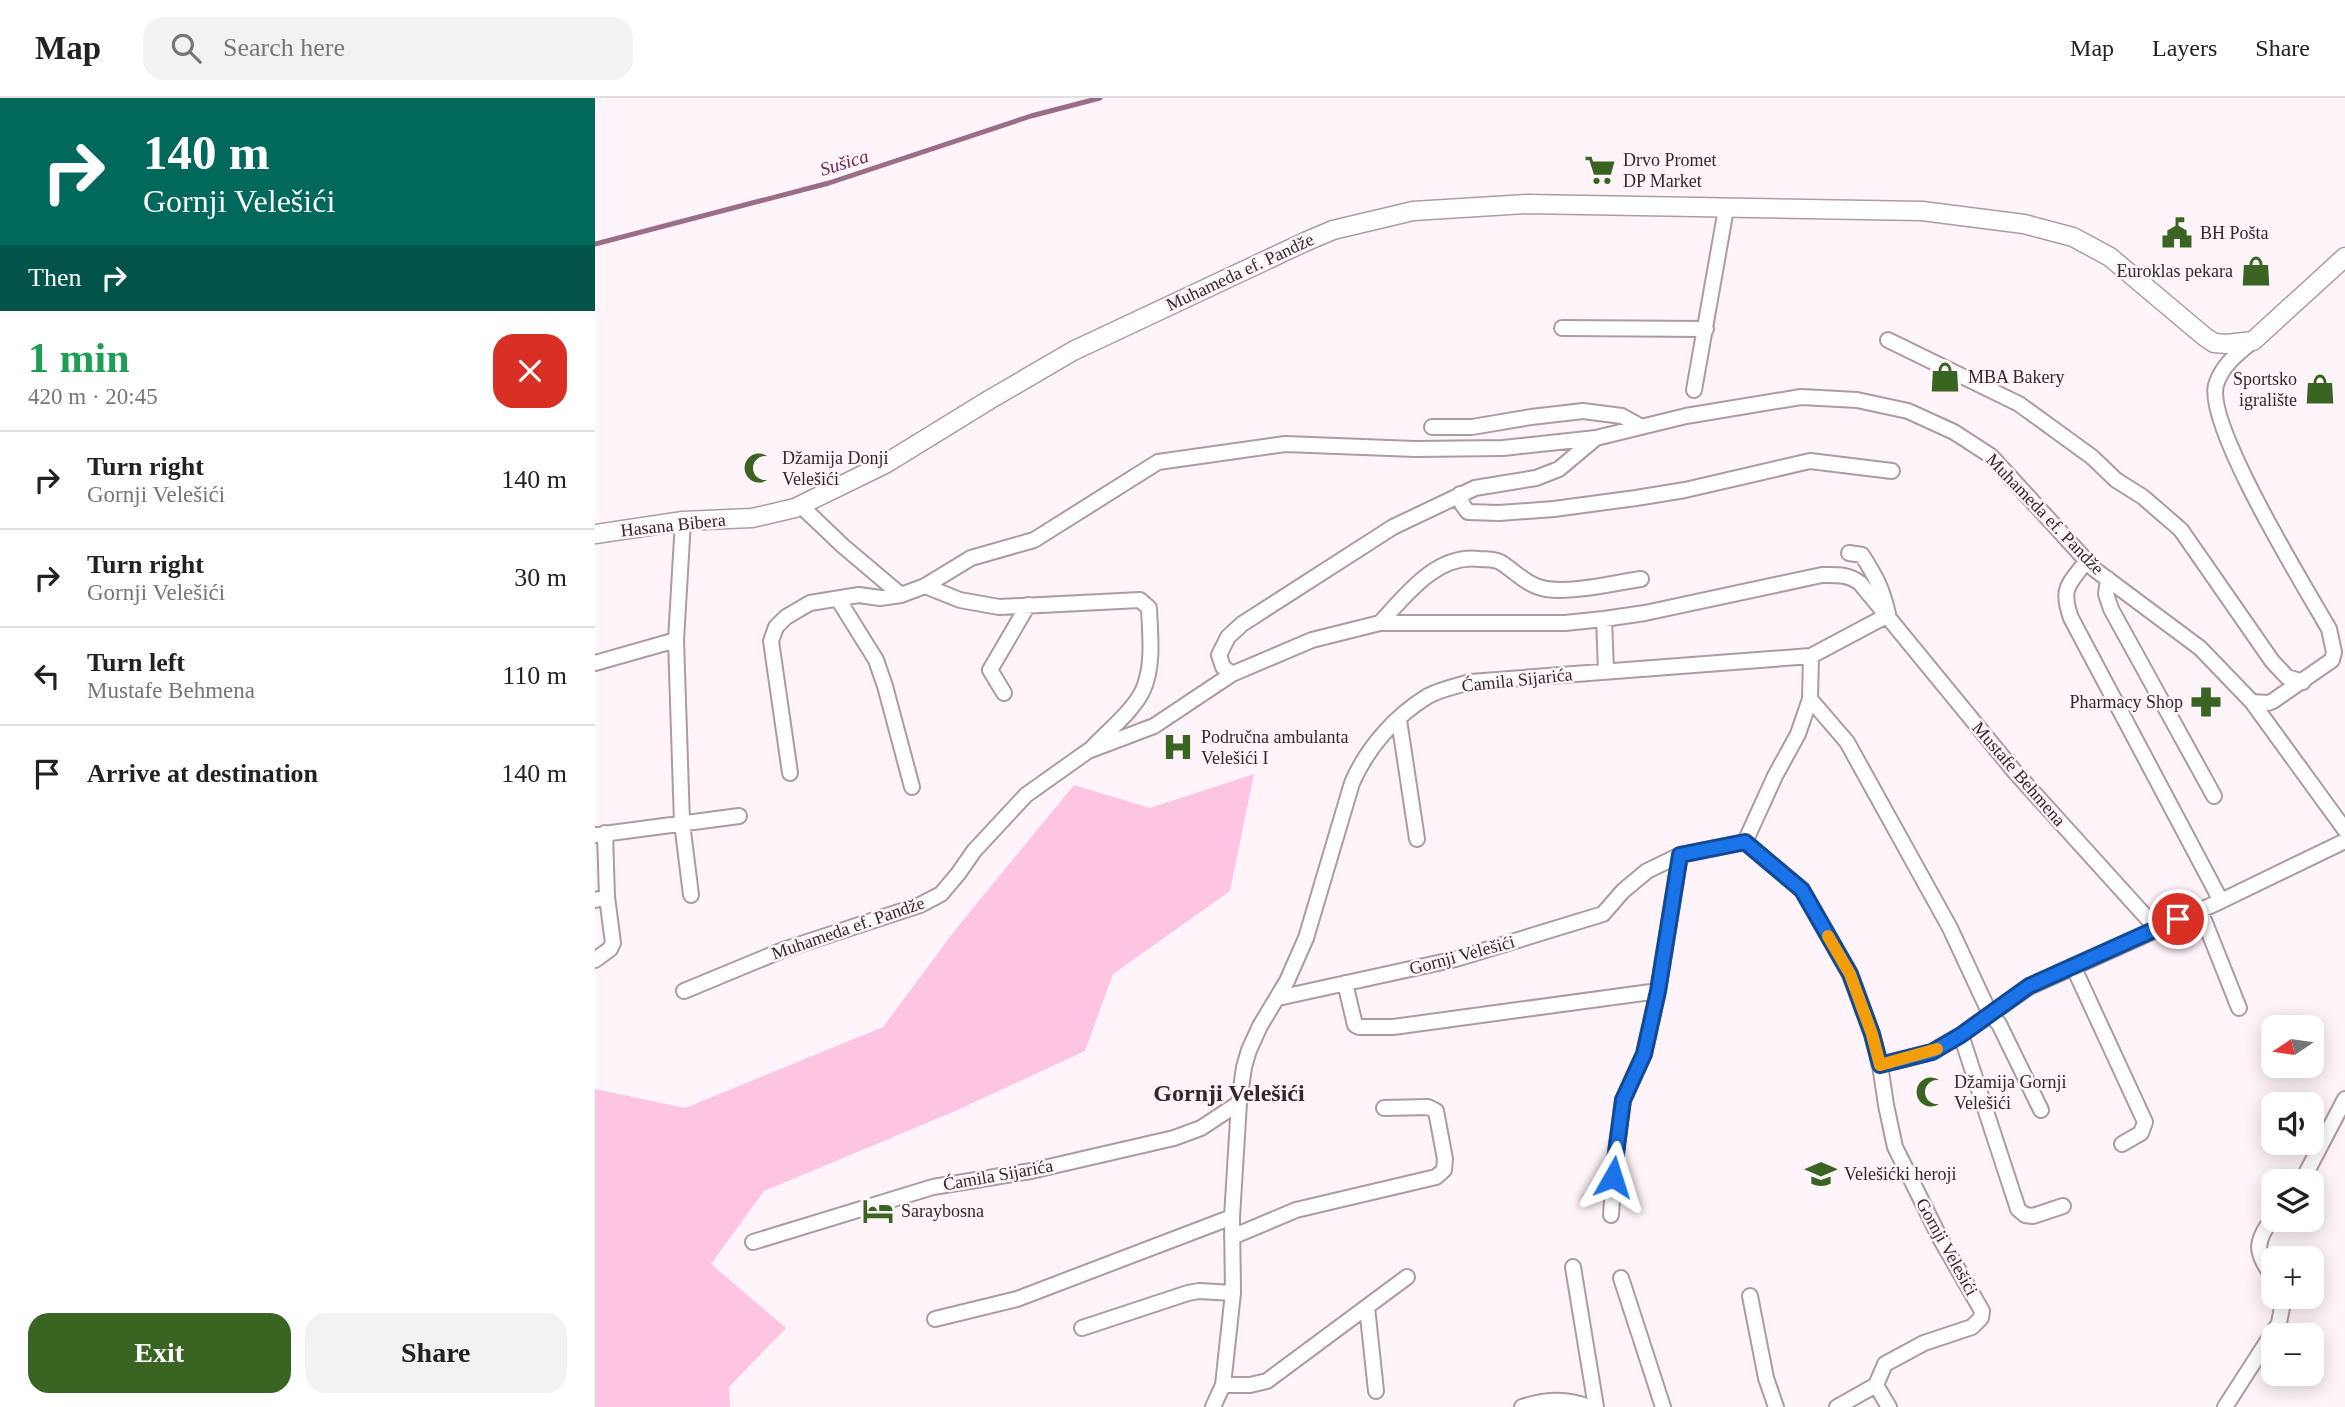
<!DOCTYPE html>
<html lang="en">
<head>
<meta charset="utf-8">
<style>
	body { margin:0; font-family:"Times New Roman",serif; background:#f2f2f2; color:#222; height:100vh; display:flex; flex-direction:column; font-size:26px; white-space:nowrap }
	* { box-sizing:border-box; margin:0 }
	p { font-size:23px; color:#767676 }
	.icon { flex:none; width:38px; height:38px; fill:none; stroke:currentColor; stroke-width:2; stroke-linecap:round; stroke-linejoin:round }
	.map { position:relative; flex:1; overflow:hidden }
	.details { display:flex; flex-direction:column; background:#fff; width:595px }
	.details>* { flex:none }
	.banner { background:#00695c; color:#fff; overflow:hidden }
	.needle { width:46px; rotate:257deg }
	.controls { position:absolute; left:1666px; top:917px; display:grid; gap:14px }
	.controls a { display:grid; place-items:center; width:63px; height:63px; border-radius:14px; background:#fff; box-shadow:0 4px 18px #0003; font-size:35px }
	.pin { position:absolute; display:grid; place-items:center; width:60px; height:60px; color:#fff; margin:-30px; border:4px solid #fff; border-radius:50%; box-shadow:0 2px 7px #0007 }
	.me { position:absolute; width:77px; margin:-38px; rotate:6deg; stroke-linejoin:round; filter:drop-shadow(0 0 5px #0008) }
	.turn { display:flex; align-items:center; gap:24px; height:147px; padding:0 28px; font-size:32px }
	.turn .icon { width:91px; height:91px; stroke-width:2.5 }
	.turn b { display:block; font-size:49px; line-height:60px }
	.then { display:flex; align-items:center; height:66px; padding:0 28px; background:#0003; gap:14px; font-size:26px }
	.round { display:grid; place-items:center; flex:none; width:74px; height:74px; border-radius:21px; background:#f2f2f2 }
	.summary { display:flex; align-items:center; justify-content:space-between; height:119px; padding:0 28px }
	h1 { font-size:42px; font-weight:700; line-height:52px; color:#1e9e55 }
	.button { display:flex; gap:14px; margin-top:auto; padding:14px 28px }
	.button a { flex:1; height:80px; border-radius:21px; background:#396421; color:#fff; font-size:28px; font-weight:700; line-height:80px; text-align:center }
	.button a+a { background:#f2f2f2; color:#222 }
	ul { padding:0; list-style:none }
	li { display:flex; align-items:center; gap:21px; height:98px; padding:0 28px; border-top:2px solid #e0e0e0 }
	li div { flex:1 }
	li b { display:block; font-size:26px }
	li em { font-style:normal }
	header { display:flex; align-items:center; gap:42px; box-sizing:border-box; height:98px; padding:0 35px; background:#fff; border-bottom:2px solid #e0e0e0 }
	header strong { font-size:33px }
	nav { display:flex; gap:38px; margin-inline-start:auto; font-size:24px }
	.search { width:490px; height:63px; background:#f2f2f2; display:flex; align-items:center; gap:18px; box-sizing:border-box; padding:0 24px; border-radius:21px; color:#767676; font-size:26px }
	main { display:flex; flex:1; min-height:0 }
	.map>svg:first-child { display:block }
	.green { fill:#fdc5e2 }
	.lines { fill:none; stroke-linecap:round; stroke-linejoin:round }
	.stream { stroke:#9b6e87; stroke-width:5 }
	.minor-casing { stroke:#ac9ba3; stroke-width:18 }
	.tertiary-casing { stroke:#ac9ba3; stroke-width:21 }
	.minor { stroke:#fff; stroke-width:14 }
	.tertiary { stroke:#fff; stroke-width:18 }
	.route-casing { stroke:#114b97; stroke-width:18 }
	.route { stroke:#1a73e8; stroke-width:12 }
	.slow { stroke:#f59e0b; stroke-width:12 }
	.labels { text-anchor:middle; stroke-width:5; stroke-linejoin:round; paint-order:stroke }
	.poi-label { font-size:18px; fill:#30292d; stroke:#fff4f9; text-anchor:start }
	.street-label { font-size:18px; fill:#30292d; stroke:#fff4f9 }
	.water-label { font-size:19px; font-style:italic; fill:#6f2653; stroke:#fff4f9 }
	.district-label { font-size:24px; font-weight:bold; fill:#30292d; stroke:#fff4f9 }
</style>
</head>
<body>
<header>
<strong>Map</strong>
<div class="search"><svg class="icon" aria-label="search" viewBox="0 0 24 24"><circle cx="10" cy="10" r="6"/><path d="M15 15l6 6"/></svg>Search here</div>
<nav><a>Map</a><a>Layers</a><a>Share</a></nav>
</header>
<main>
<section class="details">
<div class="banner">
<div class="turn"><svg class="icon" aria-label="right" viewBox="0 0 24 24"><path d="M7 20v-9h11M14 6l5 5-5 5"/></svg><div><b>140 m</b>Gornji Velešići</div></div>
<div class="then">Then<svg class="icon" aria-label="right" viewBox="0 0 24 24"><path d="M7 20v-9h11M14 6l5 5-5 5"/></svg></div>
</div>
<div class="summary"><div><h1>1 min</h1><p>420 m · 20:45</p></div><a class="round" style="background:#d93025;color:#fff"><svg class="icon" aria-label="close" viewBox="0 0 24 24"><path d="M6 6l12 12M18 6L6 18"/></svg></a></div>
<ul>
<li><svg class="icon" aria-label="right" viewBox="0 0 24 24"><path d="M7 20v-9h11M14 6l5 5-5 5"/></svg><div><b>Turn right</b><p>Gornji Velešići</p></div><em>140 m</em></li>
<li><svg class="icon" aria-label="right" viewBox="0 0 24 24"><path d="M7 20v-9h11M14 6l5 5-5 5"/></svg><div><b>Turn right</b><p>Gornji Velešići</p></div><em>30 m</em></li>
<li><svg class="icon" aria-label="left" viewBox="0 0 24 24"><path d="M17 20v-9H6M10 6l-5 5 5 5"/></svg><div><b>Turn left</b><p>Mustafe Behmena</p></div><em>110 m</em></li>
<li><svg class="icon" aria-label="arrive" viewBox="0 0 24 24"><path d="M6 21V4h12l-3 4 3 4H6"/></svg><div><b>Arrive at destination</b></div><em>140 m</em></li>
</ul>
<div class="button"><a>Exit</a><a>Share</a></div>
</section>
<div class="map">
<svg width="1750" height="1309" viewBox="0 0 1750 1309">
	<rect width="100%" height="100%" fill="#fff4f9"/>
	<path class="green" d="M 659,676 L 635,793 L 518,876 L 490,953 L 358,1014 L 169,1093 L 116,1166 L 191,1230 L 134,1289 L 135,1309 L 0,1309 L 0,991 L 90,1010 L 288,929 L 361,831 L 479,687 L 555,710 Z"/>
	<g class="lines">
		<path class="stream" d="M 0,146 L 234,85 L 436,18 L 505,0"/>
		<g class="minor-casing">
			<path id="minor" d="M 967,230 L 1111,231
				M 1293,242 L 1424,306 L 1497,359 L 1521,382 L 1548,399 L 1586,432 L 1677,563 L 1692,579 L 1708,584
				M 1099,292 L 1131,111
				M 837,329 L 877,329 L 936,319 L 988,313 L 1027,318 L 1045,328
				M 865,396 L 867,406 L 873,414 L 904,415 L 959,411 L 1041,400 L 1090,392 L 1215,363 L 1297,373
				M 206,408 L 248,448 L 306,497
				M 88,423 L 81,542 L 87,725 L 96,797
				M 1254,455 L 1267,457 C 1281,479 1287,490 1293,516
				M 1492,462 C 1474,487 1465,489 1476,520 L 1626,803
				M 1513,481 L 1511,496 L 1516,511 L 1619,698
				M 330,488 L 365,502 L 404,509 L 545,502 L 554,510 C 555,537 559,567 548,592 C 539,612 512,634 497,650
				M 243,501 L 281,562 L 290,588 L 317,689
				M 1009,521 L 1011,572
				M 785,525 C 811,497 841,456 884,461 C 891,461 899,461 905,464 C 920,473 932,488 951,491 C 979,495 1018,485 1046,481
				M 0,565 L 81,542
				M 637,576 L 628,569 L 624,557 L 633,539 L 647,526 L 798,429 L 880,390 L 941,380 L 964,371 L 1001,340 L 1091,318 L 1206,299 L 1262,302 L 1313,313 L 1359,334 L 1396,358 L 1499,471 L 1605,550 L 1657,604 L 1750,732
				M 409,595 L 395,572 L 433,507
				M 1215,601 L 1252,644 L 1355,830 L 1395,916 L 1404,926 L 1446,1012
				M 1657,604 L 1673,605 L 1678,603 L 1737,562 L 1739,554 L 1734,531 C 1710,489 1610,327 1621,287 C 1627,267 1643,255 1658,243
				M 804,622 L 822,741
				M 195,675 L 176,543 L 181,529 L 191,519 L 215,505 L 264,497 L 285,500 L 306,497 L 330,488 L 376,460 L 439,442 L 563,364 L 690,346 L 820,351 L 908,350 L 1001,340
				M 0,737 L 144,718
				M 1150,744 L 1207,792 L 1255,876 L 1277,936 L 1285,967 L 1291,1007 L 1300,1049 L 1345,1140 L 1387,1213 L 1386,1220 L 1377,1229 L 1329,1245 L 1290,1266 L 1281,1287 L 1242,1309
				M 1150,744 L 1180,678 L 1203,636 L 1215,601 L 1216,558
				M 0,802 L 12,799 L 10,735
				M 1605,812 L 1644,910
				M 0,862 L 15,851 L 18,845 L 12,799
				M 1478,868 L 1550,1024 L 1546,1035 L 1527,1046
				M 750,885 L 760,927 L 764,929 L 798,929 L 1063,893
				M 89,893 L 188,852 L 325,807 L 346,796 L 363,776 L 379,753 L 431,697 L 493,653 L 559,628 L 637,576 L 717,542 L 785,525 L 970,525 L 1009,521 L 1050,515 L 1227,477 C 1242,477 1253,476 1265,485 L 1420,674 L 1562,831
				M 683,900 L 861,861 L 1008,816 L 1028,793 L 1052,773 L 1085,757 L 1150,744
				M 1366,937 L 1423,1111 L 1430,1117 L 1438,1118 L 1468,1108
				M 1285,967 L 1337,954 L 1366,937 L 1434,889 L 1626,803 L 1750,743
				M 1707,1083 L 1750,1001
				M 1016,1117 L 1020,1060 L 1028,1002 L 1049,956 L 1063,893 L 1085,757
				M 1678,1120 C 1659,1144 1660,1155 1678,1179
				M 637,1139 L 701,1112 L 841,1079 L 849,1072 L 850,1061 L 841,1013 L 833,1009 L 789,1010
				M 158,1144 L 338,1089 L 436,1073 L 579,1040 L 606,1030 L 644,1005
				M 978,1169 L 1001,1309
				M 1026,1180 L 1068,1309
				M 1155,1198 L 1171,1280 L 1181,1309
				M 772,1209 L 781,1293
				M 340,1221 L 422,1201 L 637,1119
				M 487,1230 L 593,1195 L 604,1193 L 638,1195
				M 628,1287 L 655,1287 L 672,1283 L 812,1179
				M 1281,1287 L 1294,1309
				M 618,1309 L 628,1287 L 638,1195 L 637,1119 L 644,1005 L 649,969 L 654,952 L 665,928 L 692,883 L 711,840 L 757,685 C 772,650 800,618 833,598 C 846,591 862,588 875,584 L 1216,558 L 1293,517
				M 927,1309 C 948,1302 972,1300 993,1309
				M 1630,1309 L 1684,1225 L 1689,1199"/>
		</g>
		<g class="tertiary-casing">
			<path id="tertiary" d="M 0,436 L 88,423 L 157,420 L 200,410 L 290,366 L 394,302 L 478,253 L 712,143 L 738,132 L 818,113 L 932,106 L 1327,113 L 1429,126 L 1478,139 L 1515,159 L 1610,239 L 1619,245 L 1632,246 L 1658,243 L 1750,159"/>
		</g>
		<use href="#minor" class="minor"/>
		<use href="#tertiary" class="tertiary"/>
	</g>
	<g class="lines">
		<g class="route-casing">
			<path id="route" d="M 1018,1079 L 1028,1002 L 1049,956 L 1063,893 L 1085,757 L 1150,744 L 1207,792 L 1255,876 L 1277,936 L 1285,967 L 1337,954 L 1366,937 L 1434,888 L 1583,821"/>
		</g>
		<use href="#route" class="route"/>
		<path class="slow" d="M 1233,838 L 1255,876 L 1277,936 L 1285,967 L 1342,951"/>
	</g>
	<defs>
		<g id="supermarket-bare" transform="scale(2.415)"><path d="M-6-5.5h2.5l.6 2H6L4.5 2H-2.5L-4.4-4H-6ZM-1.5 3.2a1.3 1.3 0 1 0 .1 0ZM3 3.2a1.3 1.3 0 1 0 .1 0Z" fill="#396421" stroke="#fff4f9" stroke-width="2.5" paint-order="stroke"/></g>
		<g id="civic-bare" transform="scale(2.415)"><path d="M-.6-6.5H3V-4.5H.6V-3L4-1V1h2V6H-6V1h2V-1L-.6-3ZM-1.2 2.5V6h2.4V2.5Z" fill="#396421" stroke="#fff4f9" stroke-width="2.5" paint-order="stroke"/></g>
		<g id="shop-bare" transform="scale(2.415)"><path d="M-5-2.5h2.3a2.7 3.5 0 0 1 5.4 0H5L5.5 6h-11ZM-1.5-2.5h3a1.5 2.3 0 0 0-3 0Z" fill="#396421" stroke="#fff4f9" stroke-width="2.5" paint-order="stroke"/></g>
		<g id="mosque-bare" transform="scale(2.415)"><path d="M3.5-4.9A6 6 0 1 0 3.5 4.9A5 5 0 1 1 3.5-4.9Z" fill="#396421" stroke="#fff4f9" stroke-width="2.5" paint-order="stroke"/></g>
		<g id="pharmacy-bare" transform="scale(2.415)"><path d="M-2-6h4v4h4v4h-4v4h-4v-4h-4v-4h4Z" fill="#396421" stroke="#fff4f9" stroke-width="2.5" paint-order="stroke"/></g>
		<g id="hospital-bare" transform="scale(2.415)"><path d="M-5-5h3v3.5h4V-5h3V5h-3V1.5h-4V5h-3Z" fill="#396421" stroke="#fff4f9" stroke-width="2.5" paint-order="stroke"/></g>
		<g id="school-bare" transform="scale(2.415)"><path d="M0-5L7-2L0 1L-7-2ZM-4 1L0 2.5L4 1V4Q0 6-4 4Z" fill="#396421" stroke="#fff4f9" stroke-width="2.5" paint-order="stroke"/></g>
		<g id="hotel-bare" transform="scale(2.415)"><path d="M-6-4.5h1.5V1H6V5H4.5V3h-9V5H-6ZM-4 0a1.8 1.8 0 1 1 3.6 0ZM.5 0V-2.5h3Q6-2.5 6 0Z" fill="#396421" stroke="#fff4f9" stroke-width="2.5" paint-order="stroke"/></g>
	</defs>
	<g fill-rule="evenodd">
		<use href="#supermarket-bare" x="1005" y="72"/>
		<use href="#civic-bare" x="1582" y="135"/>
		<use href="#shop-bare" x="1661" y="173"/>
		<use href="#shop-bare" x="1350" y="279"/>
		<use href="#shop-bare" x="1725" y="291"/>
		<use href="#mosque-bare" x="164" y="370"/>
		<use href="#pharmacy-bare" x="1611" y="604"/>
		<use href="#hospital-bare" x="583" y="649"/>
		<use href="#mosque-bare" x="1336" y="994"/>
		<use href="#school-bare" x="1226" y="1076"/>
		<use href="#hotel-bare" x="283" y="1113"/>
	</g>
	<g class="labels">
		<g class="poi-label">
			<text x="1028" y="68">Drvo Promet<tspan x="1028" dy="21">DP Market</tspan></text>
			<text x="1605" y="141">BH Pošta</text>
			<text x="1638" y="179" text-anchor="end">Euroklas pekara</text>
			<text x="1373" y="285">MBA Bakery</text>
			<text x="1702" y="287" text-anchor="end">Sportsko<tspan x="1702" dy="21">igralište</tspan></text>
			<text x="187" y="366">Džamija Donji<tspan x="187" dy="21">Velešići</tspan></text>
			<text x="1588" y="610" text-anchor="end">Pharmacy Shop</text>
			<text x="606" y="645">Područna ambulanta<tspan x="606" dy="21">Velešići I</tspan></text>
			<text x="1359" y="990">Džamija Gornji<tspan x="1359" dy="21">Velešići</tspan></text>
			<text x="1249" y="1082">Velešićki heroji</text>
			<text x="306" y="1119">Saraybosna</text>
		</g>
		<g class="street-label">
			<text transform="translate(645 174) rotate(-25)" y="6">Muhameda ef. Pandže</text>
			<text transform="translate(1450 416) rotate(46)" y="6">Muhameda ef. Pandže</text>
			<text transform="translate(78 427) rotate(-6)" y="6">Hasana Bibera</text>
			<text transform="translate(922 582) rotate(-6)" y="6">Ćamila Sijarića</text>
			<text transform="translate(1424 676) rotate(49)" y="6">Mustafe Behmena</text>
			<text transform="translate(253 830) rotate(-19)" y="6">Muhameda ef. Pandže</text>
			<text transform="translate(867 857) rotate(-15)" y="6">Gornji Velešići</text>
			<text transform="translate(403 1077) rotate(-10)" y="6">Ćamila Sijarića</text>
			<text transform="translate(1352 1149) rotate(61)" y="6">Gornji Velešići</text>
		</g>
		<g class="water-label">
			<text transform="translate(249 64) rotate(-17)" y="7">Sušica</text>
		</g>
		<g class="district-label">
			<text x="634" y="1003">Gornji Velešići</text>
		</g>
	</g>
</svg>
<div class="controls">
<a><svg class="needle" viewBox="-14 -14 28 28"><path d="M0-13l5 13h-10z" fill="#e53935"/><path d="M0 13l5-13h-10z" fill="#767676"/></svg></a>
<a><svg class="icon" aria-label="sound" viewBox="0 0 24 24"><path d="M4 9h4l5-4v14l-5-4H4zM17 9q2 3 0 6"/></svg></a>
<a><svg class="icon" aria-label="layers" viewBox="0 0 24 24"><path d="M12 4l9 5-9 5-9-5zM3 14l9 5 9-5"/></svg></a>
<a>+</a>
<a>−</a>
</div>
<div class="pin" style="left:1583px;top:821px;background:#d93025"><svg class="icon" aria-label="arrive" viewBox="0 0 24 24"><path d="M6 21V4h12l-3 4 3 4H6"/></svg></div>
<svg class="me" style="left:1018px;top:1079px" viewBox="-20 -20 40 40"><path d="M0-17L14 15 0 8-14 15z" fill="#1a73e8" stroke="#fff" stroke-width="4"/></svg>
</div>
</main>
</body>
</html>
